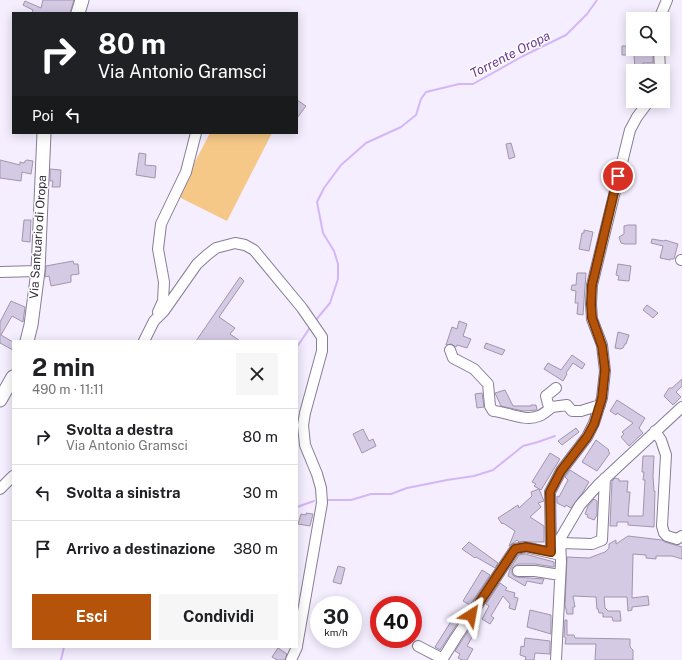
<!DOCTYPE html>
<html lang="it">
<head>
<meta charset="utf-8">
<style>
	body { margin:0; font-family:"Public Sans",sans-serif; background:#f6f6f6; color:#202124; height:100vh; display:flex; flex-direction:column; font-size:15px; white-space:nowrap }
	* { box-sizing:border-box; margin:0 }
	p { font-size:13px; color:#757577 }
	.icon { flex:none; width:22px; height:22px; fill:none; stroke:currentColor; stroke-width:2; stroke-linecap:round; stroke-linejoin:round }
	.map { position:relative; flex:1; overflow:hidden }
	.details { position:absolute; left:12px; top:340px; width:286px; height:308px; display:flex; flex-direction:column; background:#fff; border-radius:0px; box-shadow:0 2px 10px #0003 }
	.details>* { flex:none }
	.hud { position:absolute; left:12px; top:12px; width:286px; height:122px; border-radius:0px; box-shadow:0 2px 10px #0003; background:#202124; color:#fff; overflow:hidden }
	.fabs { position:absolute; left:626px; top:12px; display:grid; gap:8px }
	.fabs a { display:grid; place-items:center; width:44px; height:44px; border-radius:0px; background:#fff; box-shadow:0 2px 10px #0003; font-size:20px }
	.speed { position:absolute; left:310px; top:596px; display:flex; gap:8px; font-size:20px; font-weight:700; text-align:center }
	.speed>* { display:grid; place-content:center; width:52px; height:52px; border-radius:50%; background:#fff; box-shadow:0 2px 10px #0003; line-height:1 }
	.speed small { font-size:10px; font-weight:400 }
	.speed .limit { border:6px solid #d22; background:#fff; color:#111 }
	.pin { position:absolute; display:grid; place-items:center; width:34px; height:34px; color:#fff; margin:-17px; border:2px solid #fff; border-radius:50%; box-shadow:0 1px 4px #0007 }
	.me { position:absolute; width:44px; margin:-22px; rotate:34deg; stroke-linejoin:round; filter:drop-shadow(0 0 3px #0008) }
	.turn { display:flex; align-items:center; gap:14px; height:84px; padding:0 20px; font-size:18px }
	.turn .icon { width:52px; height:52px; stroke-width:2.5 }
	.turn b { display:block; font-size:28px; line-height:34px }
	.then { display:flex; align-items:center; height:38px; padding:0 20px; background:#0003; gap:8px; font-size:15px }
	.round { display:grid; place-items:center; flex:none; width:42px; height:42px; border-radius:0px; background:#f6f6f6 }
	.overview { display:flex; align-items:center; justify-content:space-between; height:68px; padding:0 20px }
	h1 { font-size:24px; font-weight:700; line-height:30px }
	.button { display:flex; gap:8px; margin-top:auto; padding:8px 20px }
	.button a { flex:1; height:46px; border-radius:0px; background:#b45309; color:#fff; font-size:16px; font-weight:700; line-height:46px; text-align:center }
	.button a+a { background:#f6f6f6; color:#202124 }
	ul { padding:0; list-style:none }
	li { display:flex; align-items:center; gap:12px; height:56px; padding:0 20px; border-top:1px solid #e0e0e0 }
	li div { flex:1 }
	li b { display:block; font-size:15px }
	li em { font-style:normal }
	.map>svg:first-child { display:block }
	.green { fill:#f5c887 }
	.lines { fill:none; stroke-linecap:round; stroke-linejoin:round }
	.stream { stroke:#d4b6f8; stroke-width:2 }
	.building { fill:#d5cae4; stroke:#a095ae }
	.minor-casing { stroke:#887d95; stroke-width:12 }
	.major-casing { stroke:#887d95; stroke-width:15 }
	.minor { stroke:#fff; stroke-width:10 }
	.major { stroke:#fff; stroke-width:13 }
	.route-casing { stroke:#753606; stroke-width:10 }
	.route { stroke:#b45309; stroke-width:7 }
	.labels { text-anchor:middle; stroke-width:3; stroke-linejoin:round; paint-order:stroke }
	.street-label { font-size:12px; fill:#312c37; stroke:#fff }
	.water-label { font-size:13px; font-style:italic; fill:#693795; stroke:#fff }
</style>
</head>
<body>
<div class="map">
<svg width="682" height="660" viewBox="0 0 682 660">
	<rect width="100%" height="100%" fill="#f5eeff"/>
	<path class="green" d="M 210,133 L 272,133 L 227,221 L 177,196 Z"/>
	<g class="lines">
		<path class="stream" d="M 315,321 L 330,303 L 338,279 L 338,264 L 334,251 L 323,233 L 317,202 L 324,188 L 341,165 L 366,143 L 401,127 L 416,115 L 421,99 L 426,92 L 459,84 L 473,84 L 523,56 L 566,35 L 587,14 L 597,0
			M 297,347 L 311,326
			M 328,500 L 351,500 L 371,494 L 391,494 L 407,488 L 447,480 L 474,476 L 493,470 L 523,446 L 538,442 L 555,436
			M 297,507 L 314,501
			M 61,660 L 64,647"/>
	</g>
	<path class="building" d="M 43,0 L 74,0 L 70,13 L 32,13 L 33,10 L 23,5 L 25,1 L 41,8 Z
		M 622,46 L 633,46 L 633,49 L 653,49 L 653,63 L 643,63 L 643,68 L 635,68 L 634,55 L 622,55 Z
		M 297,100 L 306,106 L 297,118 Z
		M 511,143 L 515,157 L 509,159 L 506,144 Z
		M 139,153 L 146,154 L 145,165 L 156,166 L 155,178 L 136,175 Z
		M 0,160 L 20,165 L 20,162 L 24,163 L 25,161 L 27,160 L 33,161 L 31,174 L 22,172 L 21,181 L 0,178 Z
		M 50,169 L 61,170 L 60,187 L 52,187 L 53,181 L 50,181 Z
		M 24,220 L 31,220 L 30,242 L 22,241 Z
		M 628,225 L 636,225 L 636,244 L 625,244 L 621,243 L 619,237 L 624,234 L 624,226 Z
		M 584,230 L 593,232 L 589,251 L 579,249 L 582,233 L 584,233 Z
		M 652,239 L 664,241 L 665,240 L 678,244 L 674,259 L 670,259 L 670,260 L 660,258 L 663,246 L 651,243 Z
		M 73,261 L 74,264 L 78,264 L 79,274 L 71,275 L 71,282 L 51,286 L 49,276 L 45,277 L 46,266 Z
		M 618,264 L 631,266 L 629,281 L 618,280 L 619,276 L 616,275 Z
		M 577,273 L 586,273 L 583,315 L 577,314 L 578,303 L 575,303 L 576,291 L 571,290 L 572,285 L 576,285 Z
		M 240,277 L 244,281 L 219,317 L 235,328 L 230,334 L 240,341 L 196,341 Z
		M 11,301 L 25,307 L 23,322 L 12,316 L 1,335 L 13,342 L 13,350 L 0,343 L 0,322 Z
		M 647,305 L 658,313 L 653,318 L 643,310 Z
		M 459,321 L 467,324 L 463,336 L 471,339 L 467,348 L 457,345 L 456,347 L 451,344 L 446,345 L 452,327 L 457,329 Z
		M 618,332 L 629,335 L 626,344 L 625,344 L 623,348 L 622,348 L 621,349 L 615,348 Z
		M 486,343 L 505,350 L 502,355 L 484,348 Z
		M 572,355 L 585,364 L 582,369 L 573,363 L 566,373 L 567,374 L 563,381 L 544,369 L 548,363 L 561,370 Z
		M 682,379 L 682,386 L 676,392 L 681,397 L 673,405 L 664,396 L 669,388 L 672,388 Z
		M 505,390 L 513,406 L 531,406 L 531,405 L 536,405 L 537,410 L 523,411 L 501,406 L 495,393 Z
		M 482,393 L 484,407 L 477,408 L 475,394 Z
		M 617,400 L 645,418 L 639,428 L 643,433 L 629,446 L 621,437 L 624,434 L 622,432 L 633,423 L 617,413 L 616,415 L 610,411 Z
		M 576,428 L 579,432 L 562,445 L 558,441 Z
		M 363,429 L 369,441 L 373,439 L 376,446 L 362,453 L 353,434 Z
		M 596,440 L 609,450 L 608,451 L 610,453 L 597,471 L 582,462 Z
		M 550,453 L 560,459 L 541,490 L 534,486 L 536,484 L 532,482 Z
		M 643,456 L 654,456 L 653,476 L 654,491 L 655,491 L 654,527 L 628,525 L 628,522 L 617,522 L 617,526 L 610,526 L 612,481 L 615,478 L 619,479 L 619,481 L 628,481 L 627,492 L 630,492 L 628,516 L 643,516 L 645,480 L 643,480 L 644,472 L 642,472 Z
		M 570,470 L 589,482 L 583,492 L 571,508 L 566,505 L 565,507 L 557,503 L 557,496 L 559,497 L 568,480 L 565,477 Z
		M 539,489 L 544,501 L 538,503 L 541,507 L 530,517 L 544,526 L 544,542 L 519,542 L 517,540 L 509,546 L 515,531 L 503,523 L 502,524 L 498,518 L 518,505 L 519,508 L 532,496 L 531,492 Z
		M 594,499 L 597,501 L 597,515 L 594,520 L 587,517 L 588,515 L 585,514 L 588,506 Z
		M 306,513 L 313,514 L 310,526 L 298,524 L 301,514 L 306,515 Z
		M 628,536 L 662,540 L 665,542 L 682,547 L 682,559 L 672,556 L 656,556 L 656,559 L 646,558 L 646,555 L 633,554 L 632,598 L 648,596 L 649,605 L 632,607 L 632,610 L 628,611 L 627,597 L 604,597 L 605,608 L 608,611 L 620,611 L 621,621 L 613,621 L 612,617 L 603,617 L 603,613 L 599,613 L 598,609 L 597,609 L 596,597 L 573,596 L 575,607 L 573,607 L 573,614 L 567,614 L 565,605 L 567,557 L 589,558 L 605,552 L 609,548 L 609,544 L 616,540 L 616,544 Z
		M 469,542 L 498,563 L 495,568 L 476,557 L 475,558 L 462,549 Z
		M 525,554 L 554,562 L 554,567 L 535,564 L 518,564 L 512,568 L 512,574 L 515,577 L 544,579 L 542,584 L 527,581 L 525,586 L 508,576 L 510,569 L 519,555 Z
		M 338,566 L 345,568 L 341,584 L 333,582 Z
		M 482,570 L 490,575 L 470,605 L 463,601 Z
		M 500,583 L 507,588 L 505,590 L 515,593 L 514,597 L 518,598 L 515,610 L 509,608 L 510,604 L 503,596 L 491,616 L 494,618 L 490,624 L 482,619 L 489,606 L 486,604 Z
		M 530,610 L 551,615 L 551,634 L 527,627 Z
		M 455,615 L 461,618 L 440,650 L 435,647 Z
		M 565,620 L 567,620 L 567,635 L 574,635 L 575,638 L 630,639 L 630,647 L 633,650 L 633,660 L 595,660 L 596,644 L 565,644 L 566,638 L 564,637 Z
		M 474,622 L 479,625 L 467,646 L 473,649 L 467,660 L 462,660 L 458,658 L 460,654 L 455,651 Z
		M 525,638 L 550,641 L 550,654 L 535,653 L 534,660 L 525,660 L 526,657 L 520,655 L 521,646 L 524,647 Z
		M 278,648 L 287,654 L 285,660 L 277,660 L 272,657 Z"/>
	<g class="lines">
		<g class="minor-casing">
			<path id="minor" d="M 659,19 L 667,0
				M 659,49 L 660,71
				M 681,260 L 682,260
				M 0,272 L 38,271
				M 158,312 L 163,301 L 164,282 L 158,249 L 161,224 L 186,172 L 196,133
				M 144,341 L 154,321 L 164,311 L 197,264 L 207,255 L 216,248 L 235,243 L 245,245 L 254,250 L 302,308 L 322,337 L 322,351 L 305,413 L 303,425 L 305,445 L 317,474 L 321,488 L 322,503 L 297,646
				M 450,350 L 453,358 L 474,369 L 488,384 L 490,406 L 493,411 C 508,412 524,422 539,416 C 544,414 548,410 552,407
				M 556,388 L 546,396 L 548,404 L 552,407 L 567,405 L 572,411 L 581,411 L 600,405
				M 655,431 L 661,440 L 666,455 L 662,526 L 664,533 L 667,536 L 677,539 L 682,536
				M 0,489 L 13,476
				M 560,543 L 592,544 L 602,540 L 605,478
				M 551,552 L 550,492 L 561,471 L 587,437 L 594,423 L 602,398 L 605,371 L 602,345 L 592,319 L 591,304 L 592,285 L 630,130 L 637,117 L 649,101
				M 518,571 L 535,571 L 560,575
				M 418,646 L 443,659
				M 291,660 L 297,647
				M 442,660 L 455,639 L 515,549 L 525,547 L 556,554
				M 556,660 L 561,562 L 560,539 L 580,505 L 598,485 L 682,407"/>
		</g>
		<g class="major-casing">
			<path id="major" d="M 78,13 L 82,0
				M 27,341 L 31,325 L 38,271 L 44,133
				M 0,400 L 13,377"/>
		</g>
		<use href="#minor" class="minor"/>
		<use href="#major" class="major"/>
	</g>
	<g class="lines">
		<g class="route-casing">
			<path id="route" d="M 471,615 L 515,549 L 526,547 L 551,552 L 550,492 L 561,471 L 587,437 L 594,424 L 602,398 L 605,370 L 602,346 L 592,318 L 591,304 L 592,285 L 618,176"/>
		</g>
		<use href="#route" class="route"/>
	</g>
	<g class="labels">
		<g class="street-label">
			<text transform="translate(38 237) rotate(-86)" y="4">Via Santuario di Oropa</text>
		</g>
		<g class="water-label">
			<text transform="translate(510 54) rotate(-27)" y="5">Torrente Oropa</text>
		</g>
	</g>
</svg>
<div class="fabs">
<a><svg class="icon" aria-label="search" viewBox="0 0 24 24"><circle cx="10" cy="10" r="6"/><path d="M15 15l6 6"/></svg></a>
<a><svg class="icon" aria-label="layers" viewBox="0 0 24 24"><path d="M12 4l9 5-9 5-9-5zM3 14l9 5 9-5"/></svg></a>
</div>
<div class="speed"><div>30<small>km/h</small></div><div class="limit">40</div></div>
<div class="pin" style="left:618px;top:176px;background:#d93025"><svg class="icon" aria-label="arrive" viewBox="0 0 24 24"><path d="M6 21V4h12l-3 4 3 4H6"/></svg></div>
<svg class="me" style="left:471px;top:615px" viewBox="-20 -20 40 40"><path d="M0-17L14 15 0 8-14 15z" fill="#b45309" stroke="#fff" stroke-width="4"/></svg>
<div class="hud">
<div class="turn"><svg class="icon" aria-label="right" viewBox="0 0 24 24"><path d="M7 20v-9h11M14 6l5 5-5 5"/></svg><div><b>80 m</b>Via Antonio Gramsci</div></div>
<div class="then">Poi<svg class="icon" aria-label="left" viewBox="0 0 24 24"><path d="M17 20v-9H6M10 6l-5 5 5 5"/></svg></div>
</div>
<section class="details">
<div class="overview"><div><h1>2 min</h1><p>490 m · 11:11</p></div><a class="round"><svg class="icon" aria-label="close" viewBox="0 0 24 24"><path d="M6 6l12 12M18 6L6 18"/></svg></a></div>
<ul>
<li><svg class="icon" aria-label="right" viewBox="0 0 24 24"><path d="M7 20v-9h11M14 6l5 5-5 5"/></svg><div><b>Svolta a destra</b><p>Via Antonio Gramsci</p></div><em>80 m</em></li>
<li><svg class="icon" aria-label="left" viewBox="0 0 24 24"><path d="M17 20v-9H6M10 6l-5 5 5 5"/></svg><div><b>Svolta a sinistra</b></div><em>30 m</em></li>
<li><svg class="icon" aria-label="arrive" viewBox="0 0 24 24"><path d="M6 21V4h12l-3 4 3 4H6"/></svg><div><b>Arrivo a destinazione</b></div><em>380 m</em></li>
</ul>
<div class="button"><a>Esci</a><a>Condividi</a></div>
</section>
</div>
</body>
</html>
